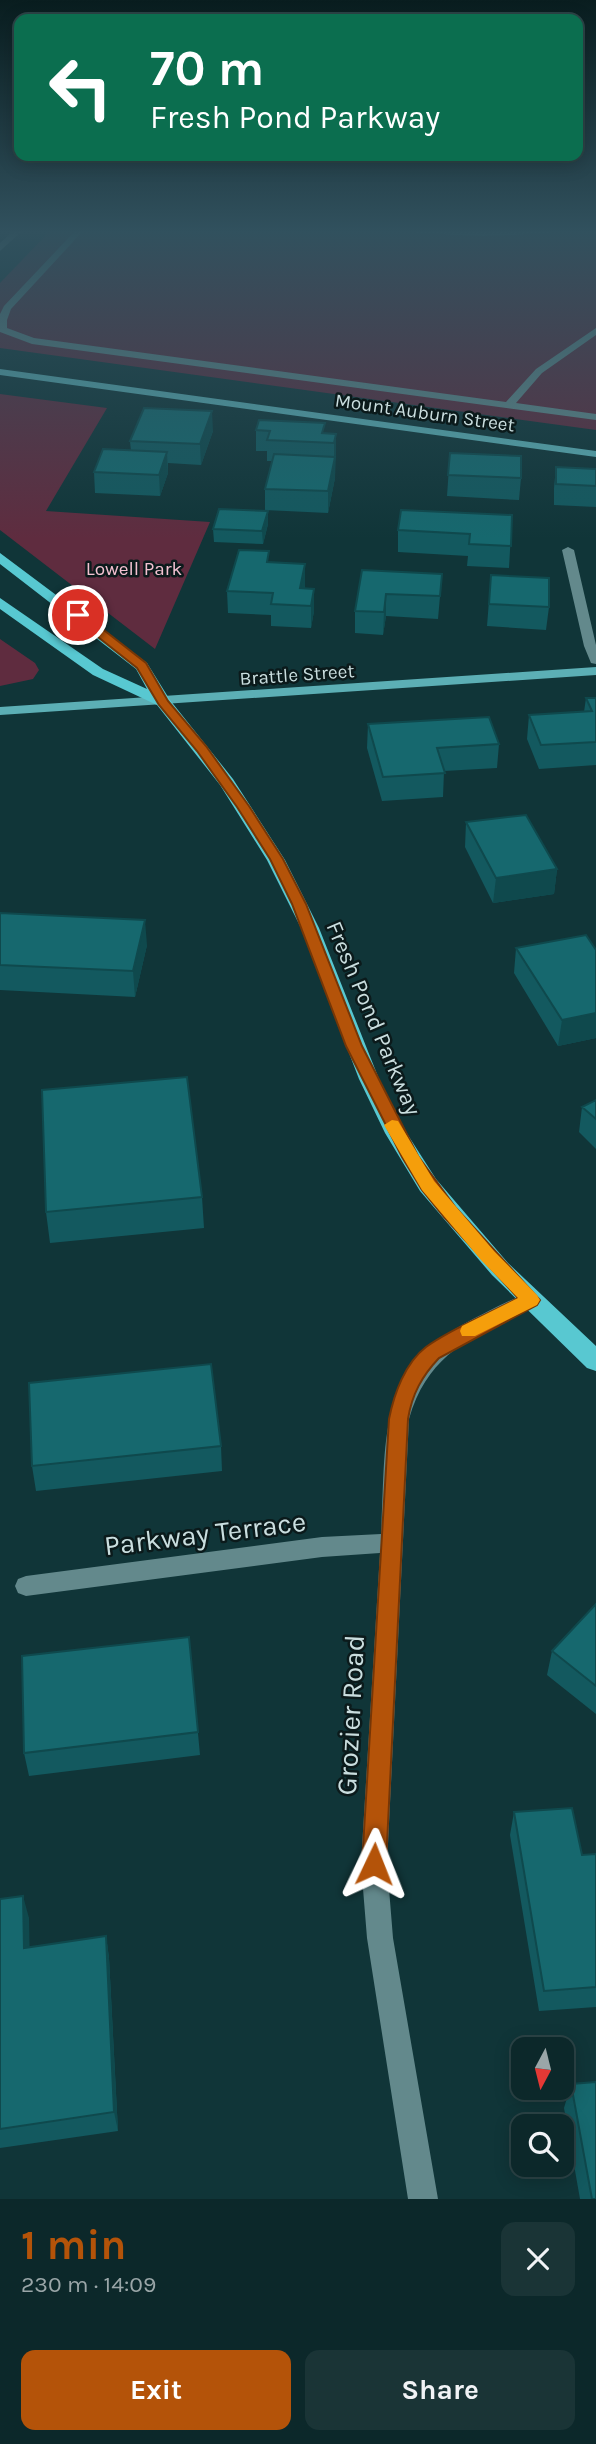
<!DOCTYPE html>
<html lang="en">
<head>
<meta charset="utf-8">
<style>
	body { margin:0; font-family:Karla,sans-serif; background:#1a3436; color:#f1f3f6; height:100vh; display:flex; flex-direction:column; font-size:26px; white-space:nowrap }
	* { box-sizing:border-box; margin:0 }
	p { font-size:23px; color:#9aa6a8 }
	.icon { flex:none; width:38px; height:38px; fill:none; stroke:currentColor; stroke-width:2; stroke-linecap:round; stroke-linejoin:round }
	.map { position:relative; height:2199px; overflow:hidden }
	.panel { display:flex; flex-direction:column; background:#0c282a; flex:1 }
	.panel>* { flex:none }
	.top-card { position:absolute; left:14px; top:14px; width:569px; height:147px; border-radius:14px; box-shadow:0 4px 18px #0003,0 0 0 2px #2c4447; background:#0b6e4f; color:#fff; overflow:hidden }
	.needle { width:46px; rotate:187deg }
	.buttons { position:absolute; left:511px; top:2037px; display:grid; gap:14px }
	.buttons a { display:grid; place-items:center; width:63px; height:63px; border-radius:14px; background:#0c282a; box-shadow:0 4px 18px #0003,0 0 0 2px #2c4447; font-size:35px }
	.pin { position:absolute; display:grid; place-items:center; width:60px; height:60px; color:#fff; margin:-30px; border:4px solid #fff; border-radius:50%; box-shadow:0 2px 7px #0007 }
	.me { position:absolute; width:77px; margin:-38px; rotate:2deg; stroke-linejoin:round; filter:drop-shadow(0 0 5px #0008) }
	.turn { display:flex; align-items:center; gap:24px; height:147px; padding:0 21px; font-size:32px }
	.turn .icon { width:91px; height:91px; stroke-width:2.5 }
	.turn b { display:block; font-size:49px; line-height:60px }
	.round { display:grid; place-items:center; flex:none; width:74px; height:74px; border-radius:14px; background:#1a3436 }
	.head { display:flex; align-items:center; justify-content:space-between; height:119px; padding:0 21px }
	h1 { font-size:42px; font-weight:700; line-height:52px; color:#b45309 }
	.cta { display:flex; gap:14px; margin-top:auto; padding:14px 21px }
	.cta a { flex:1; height:80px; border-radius:14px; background:#b45309; color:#fff; font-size:28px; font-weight:700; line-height:80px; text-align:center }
	.cta a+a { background:#1a3436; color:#f1f3f6 }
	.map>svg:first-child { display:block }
	.green { fill:#5f2c3f }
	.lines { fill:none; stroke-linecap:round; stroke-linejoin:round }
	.minor { fill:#63898c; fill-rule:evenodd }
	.major { fill:#5cafb5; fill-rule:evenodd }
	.highway { fill:#58c8d1; fill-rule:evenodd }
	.wall { fill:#13595f }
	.shaded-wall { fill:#0f494d }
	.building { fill:#16686e; stroke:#0f494d; stroke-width:2 }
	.route { fill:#b45309; stroke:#753606; stroke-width:2 }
	.slow { fill:#f59e0b }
	.labels { text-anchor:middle; stroke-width:5; stroke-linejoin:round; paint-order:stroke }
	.far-street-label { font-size:19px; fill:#cadedf; stroke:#0b1a1b }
	.far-park-label { font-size:19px; fill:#f4c1d1; stroke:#0b1a1b }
	.street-label { font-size:23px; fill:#cadedf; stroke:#0b1a1b }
	.near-street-label { font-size:28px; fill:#cadedf; stroke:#0b1a1b }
</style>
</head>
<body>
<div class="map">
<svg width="596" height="2199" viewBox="0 0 596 2199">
	<rect width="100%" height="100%" fill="#103538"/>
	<path class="green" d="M 50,231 L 596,231 L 596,430 L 0,348 L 0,283 Z
		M 0,394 L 107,408 L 46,511 L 210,522 L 155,649 L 0,530 Z
		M 0,639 L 35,663 L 39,670 L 33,679 L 0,686 Z"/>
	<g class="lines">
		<path class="minor" d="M 13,231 L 22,231 L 0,251 L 0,243 Z
			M 75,231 L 83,231 L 11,309 L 7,320 L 7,328 L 34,338 L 506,402 L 536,369 L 596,328 L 596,335 L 542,373 L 516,403 L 596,414 L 596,420 L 32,344 L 0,332 L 0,314 L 4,306 Z
			M 414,231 L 552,231 L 548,233 L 484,236 L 418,233 Z
			M 568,547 L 574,550 L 596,645 L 596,664 L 591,663 L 584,646 L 562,550 Z
			M 531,1292 L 538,1295 L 541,1300 L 538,1305 C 478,1335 429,1349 409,1419 L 387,1864 L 393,1938 L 438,2199 L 408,2199 L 367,1938 L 361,1864 L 380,1553 L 322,1557 L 26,1596 L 18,1593 L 15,1586 L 18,1579 L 26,1576 L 322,1537 L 381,1534 C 387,1438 374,1370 473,1319 C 491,1310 511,1299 531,1292 Z"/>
		<path class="major" d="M 0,369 L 596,451 L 596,457 L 0,375 Z
			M 596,667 L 596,675 L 0,715 L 0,707 Z"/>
		<path class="highway" d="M 0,553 L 147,663 L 170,700 L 233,779 L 285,860 L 319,928 L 379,1079 L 406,1132 L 436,1179 L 508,1263 L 596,1346 L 596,1371 L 587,1368 L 492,1275 L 420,1191 L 385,1133 L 359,1079 L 301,928 L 267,860 L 220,785 L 157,705 L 93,675 L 0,609 L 0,598 L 103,669 L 147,689 L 136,669 L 0,564 Z"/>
	</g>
	<path class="wall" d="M 256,430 L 336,434 L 335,478 L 328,513 L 265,510 L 265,489 L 272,461 L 267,461 L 267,451 L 256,451 Z
		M 213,431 L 201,465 L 168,463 L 168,473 L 160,496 L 95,493 L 94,472 L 131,451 L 130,441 Z
		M 450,453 L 521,478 L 519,500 L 447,496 Z
		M 556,467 L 596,469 L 596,507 L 554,505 L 554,488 Z
		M 512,515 L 509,568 L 467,566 L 468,556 L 398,552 L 398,530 Z
		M 268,524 L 263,544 L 214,542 L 213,529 Z
		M 269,562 L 305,564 L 305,588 L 314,611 L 311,628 L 271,626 L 271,615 L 228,613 L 227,591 Z
		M 362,570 L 442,574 L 438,619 L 386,616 L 383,635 L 355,633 L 355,611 Z
		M 491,575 L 549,607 L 546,630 L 487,626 Z
		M 586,698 L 596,698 L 596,765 L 539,769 L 527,739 L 529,715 L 584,712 Z
		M 368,724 L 499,744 L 497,768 L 444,771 L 443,797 L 382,801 L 367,748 Z
		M 466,822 L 557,869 L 554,894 L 493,903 L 465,847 Z
		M 0,913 L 147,945 L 135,997 L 0,990 Z
		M 516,948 L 596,950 L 596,1038 L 558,1046 L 514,973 Z
		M 596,1100 L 596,1149 L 579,1132 L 582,1107 Z
		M 202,1197 L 204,1228 L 50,1243 L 46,1212 Z
		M 221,1446 L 222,1471 L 36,1491 L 32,1466 Z
		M 596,1604 L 596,1714 L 547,1675 L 552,1651 Z
		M 189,1637 L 200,1755 L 29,1776 L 24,1753 Z
		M 514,1812 L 582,1855 L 596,1854 L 596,2007 L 539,2011 L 510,1835 Z
		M 0,1899 L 29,1918 L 29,1947 L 106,1936 L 109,1958 L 118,2131 L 0,2148 Z
		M 571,2084 L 596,2199 L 580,2199 L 564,2108 Z"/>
	<path class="shaded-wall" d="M 212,411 L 213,431 L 201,465 L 200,444 Z
		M 336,434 L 336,455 L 335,462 L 335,457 L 335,478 L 328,513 L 328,491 L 334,464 L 334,443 Z
		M 167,452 L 168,473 L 160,496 L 159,475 Z
		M 268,511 L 268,524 L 263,544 L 262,531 Z
		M 305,564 L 305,586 L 301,605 L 300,588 Z
		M 314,589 L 314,611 L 311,628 L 311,606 Z
		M 386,594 L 386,616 L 383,635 L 384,612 Z
		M 557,869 L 554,894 L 493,903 L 496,878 Z
		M 145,920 L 147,945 L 135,997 L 133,971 Z
		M 596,1013 L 596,1038 L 558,1046 L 562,1020 Z
		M 23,1896 L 29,1918 L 30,1969 L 24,1948 Z
		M 106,1936 L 109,1958 L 118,2131 L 114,2112 Z"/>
	<path class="building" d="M 144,408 L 212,411 L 200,444 L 130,441 Z
		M 259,420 L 325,423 L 322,433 L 336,434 L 334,443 L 267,440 L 270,431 L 256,430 Z
		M 103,449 L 167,452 L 159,475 L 94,472 Z
		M 450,453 L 521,456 L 521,478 L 448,475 Z
		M 274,454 L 335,457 L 328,491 L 265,489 Z
		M 556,467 L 596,469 L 596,486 L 556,484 Z
		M 219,509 L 268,511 L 262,531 L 213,529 Z
		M 401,510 L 512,515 L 511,546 L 469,544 L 470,534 L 398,530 Z
		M 239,550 L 269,551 L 267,562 L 305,564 L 300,588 L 314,589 L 311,606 L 271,604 L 273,593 L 227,591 Z
		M 362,570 L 442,574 L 440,596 L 386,594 L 384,612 L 355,611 Z
		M 491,575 L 549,578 L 549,607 L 489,604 Z
		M 586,698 L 596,698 L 596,742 L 541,745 L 529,715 L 592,711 Z
		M 489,717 L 499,744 L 437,748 L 445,773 L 383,777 L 368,724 Z
		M 526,815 L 557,869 L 496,878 L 466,822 Z
		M 0,913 L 145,920 L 133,971 L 0,965 Z
		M 586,935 L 596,950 L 596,1013 L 562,1020 L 516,948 Z
		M 187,1077 L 202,1197 L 46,1212 L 42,1090 Z
		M 596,1100 L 596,1119 L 582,1107 Z
		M 211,1364 L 221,1446 L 32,1466 L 29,1383 Z
		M 596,1604 L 596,1686 L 552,1651 Z
		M 189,1637 L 198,1732 L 24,1753 L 22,1656 Z
		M 572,1808 L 582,1855 L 596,1854 L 596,1987 L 544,1991 L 514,1812 Z
		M 23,1896 L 24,1948 L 106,1936 L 114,2112 L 0,2129 L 0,1899 Z
		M 596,2082 L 596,2199 L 592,2199 L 571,2084 Z"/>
	<linearGradient id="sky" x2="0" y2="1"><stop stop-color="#091d1f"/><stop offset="0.43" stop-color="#31515e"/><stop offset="1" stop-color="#31515e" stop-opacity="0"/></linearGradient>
	<rect width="596" height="539" fill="url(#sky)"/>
	<path class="route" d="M 74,613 L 82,613 L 146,663 L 168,701 L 206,746 L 249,806 L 283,859 L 306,904 L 362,1046 L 418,1156 L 456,1208 L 540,1300 L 537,1305 L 439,1358 C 422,1376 412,1394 408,1419 L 386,1864 L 382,1872 L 374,1875 L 366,1872 L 362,1864 L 389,1419 C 394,1394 405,1363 426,1347 C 454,1327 489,1314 518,1298 L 444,1217 L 422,1190 L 402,1157 L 346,1046 L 292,904 L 270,859 L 237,807 L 197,751 L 159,705 L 137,668 L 74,618 Z"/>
	<path class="slow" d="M 392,1120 L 398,1121 L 434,1181 L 494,1251 L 537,1295 L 540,1300 L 537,1305 L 475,1336 L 462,1336 L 460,1331 L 462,1326 L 518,1298 L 481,1260 L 422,1190 L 384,1125 Z"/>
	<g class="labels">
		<g class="far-street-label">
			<text transform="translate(425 412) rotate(8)" y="7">Mount Auburn Street</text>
			<text transform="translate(297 674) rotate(-4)" y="7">Brattle Street</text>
		</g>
		<g class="far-park-label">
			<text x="134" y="575">Lowell Park</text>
		</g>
		<g class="street-label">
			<text transform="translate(374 1018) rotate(67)" y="8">Fresh Pond Parkway</text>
		</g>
		<g class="near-street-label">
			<text transform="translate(205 1533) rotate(-7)" y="10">Parkway Terrace</text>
			<text transform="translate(350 1715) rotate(-87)" y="10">Grozier Road</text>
		</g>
	</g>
</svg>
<div class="buttons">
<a><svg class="needle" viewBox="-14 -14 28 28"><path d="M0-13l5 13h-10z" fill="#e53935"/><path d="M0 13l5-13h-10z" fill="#9aa6a8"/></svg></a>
<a><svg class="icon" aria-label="search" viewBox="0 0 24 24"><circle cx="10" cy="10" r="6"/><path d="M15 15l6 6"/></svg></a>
</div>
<div class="pin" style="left:78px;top:615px;background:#d93025"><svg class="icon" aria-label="arrive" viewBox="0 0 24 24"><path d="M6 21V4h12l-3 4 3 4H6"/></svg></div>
<svg class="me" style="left:374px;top:1864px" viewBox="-20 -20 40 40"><path d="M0-17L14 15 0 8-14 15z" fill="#b45309" stroke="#fff" stroke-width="4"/></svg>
<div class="top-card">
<div class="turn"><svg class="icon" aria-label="left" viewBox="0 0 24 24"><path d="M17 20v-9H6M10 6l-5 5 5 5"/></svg><div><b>70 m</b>Fresh Pond Parkway</div></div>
</div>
</div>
<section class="panel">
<div class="head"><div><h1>1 min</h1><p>230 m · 14:09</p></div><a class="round"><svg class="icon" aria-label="close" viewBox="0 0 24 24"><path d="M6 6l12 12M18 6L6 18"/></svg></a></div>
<div class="cta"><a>Exit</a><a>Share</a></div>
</section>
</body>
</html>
